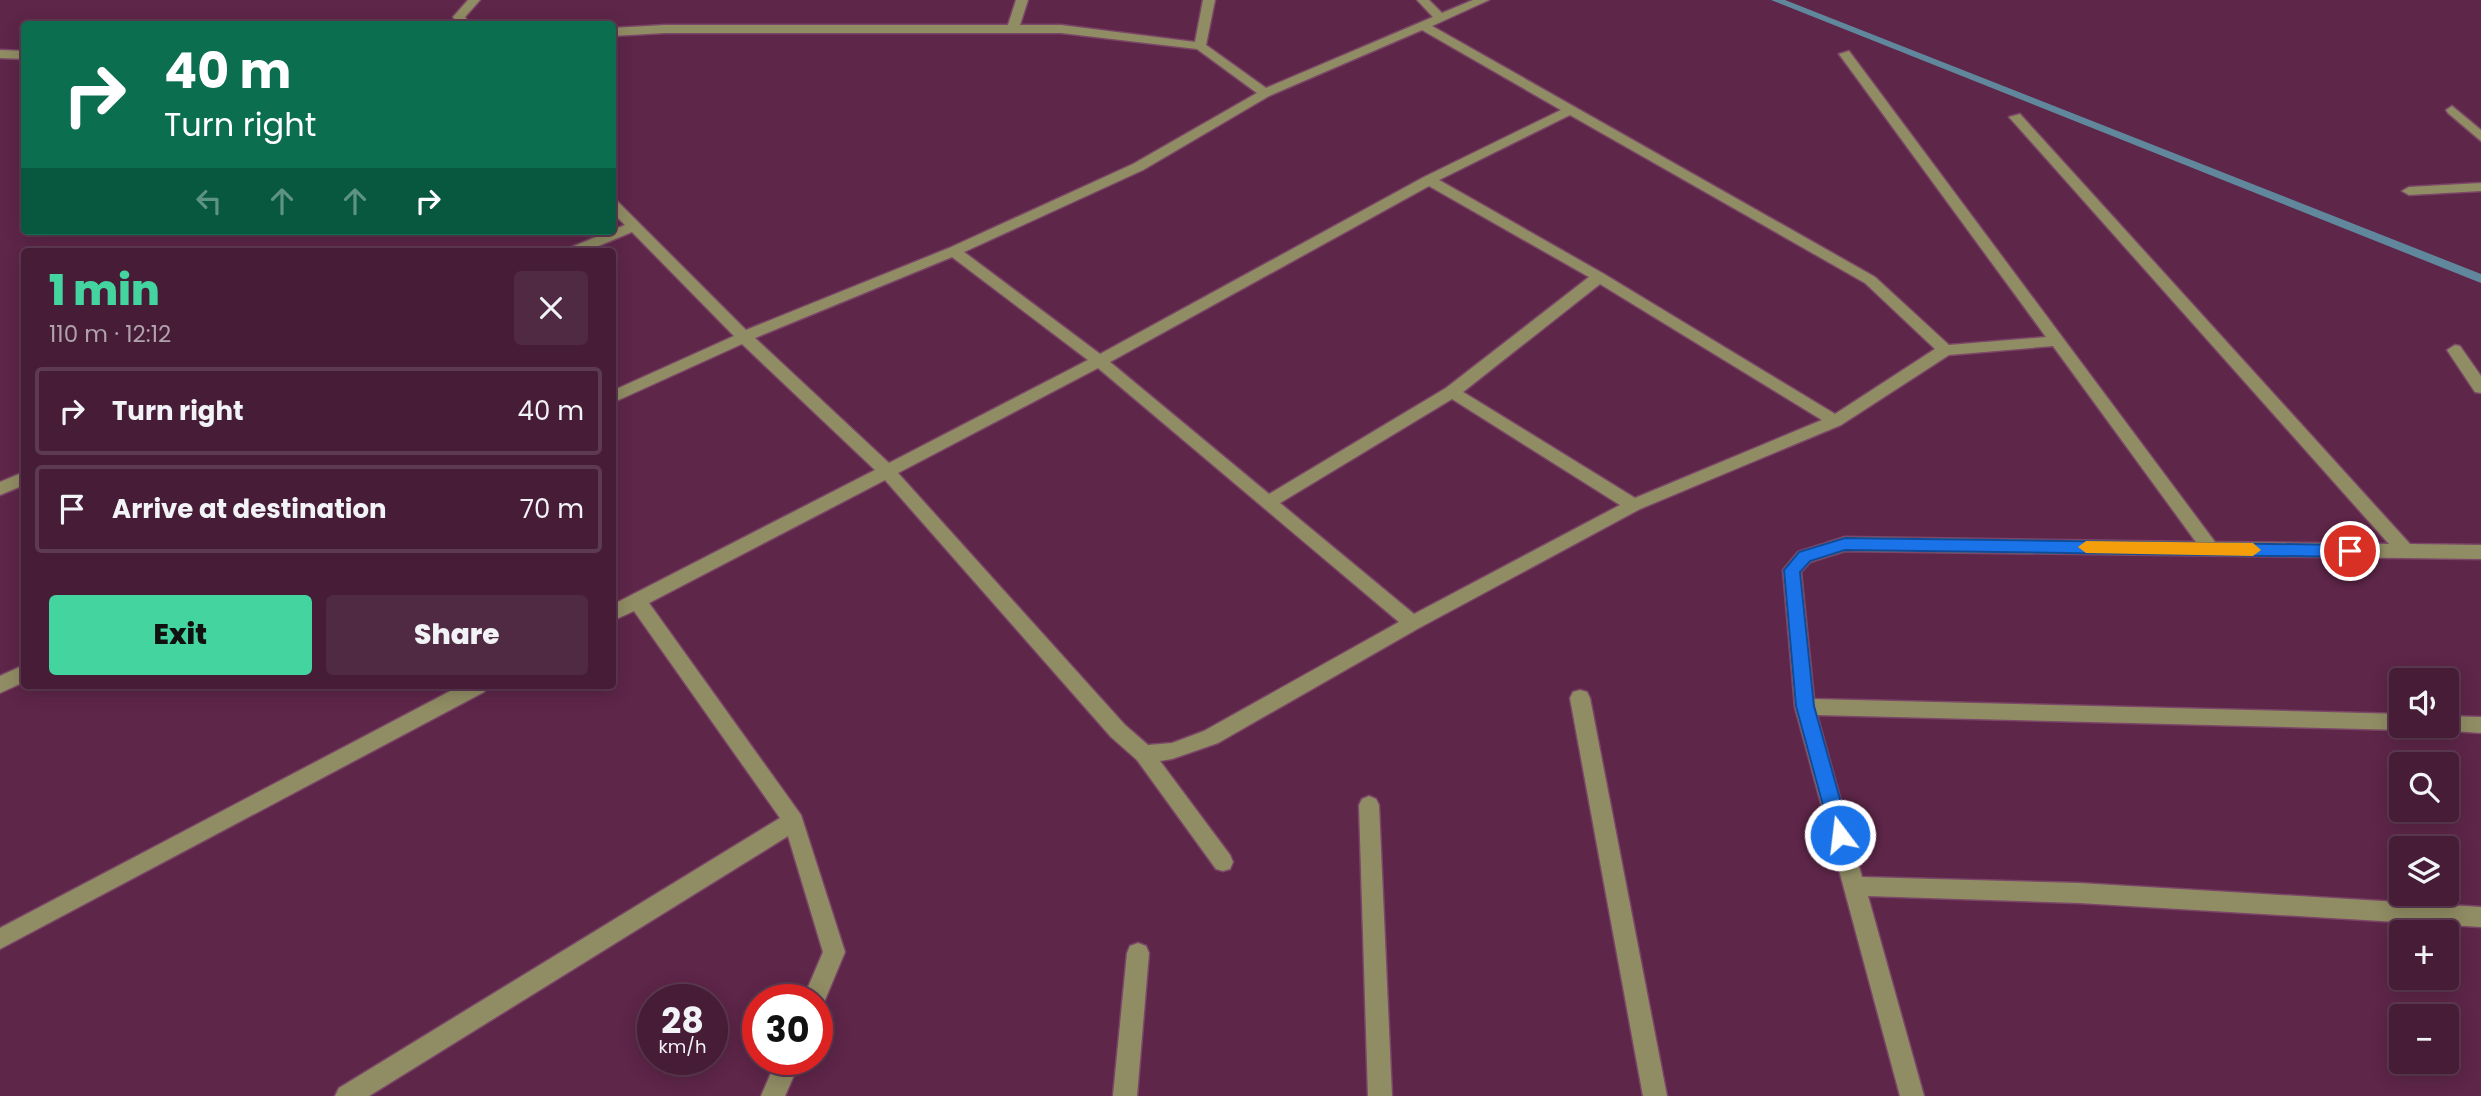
<!DOCTYPE html>
<html lang="en">
<head>
<meta charset="utf-8">
<style>
	body { margin:0; font-family:Poppins,sans-serif; background:#502942; color:#f1f3f6; height:100vh; display:flex; flex-direction:column; font-size:26px; white-space:nowrap }
	* { box-sizing:border-box; margin:0 }
	p { font-size:23px; color:#b0a1ad }
	.icon { flex:none; width:38px; height:38px; fill:none; stroke:currentColor; stroke-width:2; stroke-linecap:round; stroke-linejoin:round }
	.map { position:relative; flex:1; overflow:hidden }
	.panel { position:absolute; left:21px; top:248px; width:595px; height:441px; display:flex; flex-direction:column; background:#461c37; border-radius:7px; box-shadow:0 4px 18px #0003,0 0 0 2px #5e3a52 }
	.panel>* { flex:none }
	.banner { position:absolute; left:21px; top:21px; width:595px; height:214px; border-radius:7px; box-shadow:0 4px 18px #0003,0 0 0 2px #5e3a52; background:#0b6e4f; color:#fff; overflow:hidden }
	.controls { position:absolute; left:2389px; top:668px; display:grid; gap:14px }
	.controls a { display:grid; place-items:center; width:70px; height:70px; border-radius:7px; background:#461c37; box-shadow:0 4px 18px #0003,0 0 0 2px #5e3a52; font-size:35px }
	.speed { position:absolute; left:637px; top:984px; display:flex; gap:14px; font-size:35px; font-weight:700; text-align:center }
	.speed>* { display:grid; place-content:center; width:91px; height:91px; border-radius:50%; background:#461c37; box-shadow:0 4px 18px #0003,0 0 0 2px #5e3a52; line-height:1 }
	.speed small { font-size:18px; font-weight:400 }
	.speed .limit { border:10px solid #d22; background:#fff; color:#111 }
	.pin { position:absolute; display:grid; place-items:center; width:60px; height:60px; color:#fff; margin:-30px; border:4px solid #fff; border-radius:50%; box-shadow:0 2px 7px #0007 }
	.me { position:absolute; width:77px; margin:-38px; rotate:345deg; stroke-linejoin:round; filter:drop-shadow(0 0 5px #0008) }
	.turn { display:flex; align-items:center; gap:24px; height:147px; padding:0 28px; font-size:32px }
	.turn .icon { width:91px; height:91px; stroke-width:2.5 }
	.turn b { display:block; font-size:49px; line-height:60px }
	.lanes { display:flex; align-items:center; height:66px; padding:0 28px; background:#0003; justify-content:center; gap:35px; direction:ltr }
	.lanes .off { opacity:.35 }
	.round { display:grid; place-items:center; flex:none; width:74px; height:74px; border-radius:7px; background:#502942 }
	.head { display:flex; align-items:center; justify-content:space-between; height:119px; padding:0 28px }
	h1 { font-size:42px; font-weight:800; line-height:52px; color:#43d4a0 }
	.primary-button { display:flex; gap:14px; margin-top:auto; padding:14px 28px }
	.primary-button a { flex:1; height:80px; border-radius:7px; background:#43d4a0; color:#111; font-size:28px; font-weight:800; line-height:80px; text-align:center }
	.primary-button a+a { background:#502942; color:#f1f3f6 }
	ul { padding:0; list-style:none }
	li { display:flex; align-items:center; gap:21px; height:88px; margin:0 14px 10px; padding:0 14px; border:4px solid #5e3a52; border-radius:7px }
	li div { flex:1 }
	li b { display:block; font-size:26px }
	li em { font-style:normal }
	.map>svg:first-child { display:block }
	.lines { fill:none; stroke-linecap:round; stroke-linejoin:round }
	.stream { fill:#60879c; fill-rule:evenodd }
	.minor-casing { stroke:#7b4667; stroke-width:3 }
	.minor { fill:#908d64; fill-rule:evenodd }
	.route { fill:#1a73e8; stroke:#114b97; stroke-width:2 }
	.slow { fill:#f59e0b }
</style>
</head>
<body>
<div class="map">
<svg width="2481" height="1096" viewBox="0 0 2481 1096">
	<rect width="100%" height="100%" fill="#5e2649"/>
	<g class="lines">
		<path class="stream" d="M 1771,0 L 1785,0 L 2481,274 L 2481,283 Z"/>
		<g class="minor-casing">
			<path id="minor" d="M 468,0 L 480,0 L 465,17 L 470,24 L 458,24 L 453,17 Z
				M 1016,0 L 1028,0 L 1020,25 L 1061,25 L 1195,42 L 1203,0 L 1215,0 L 1206,45 L 1266,88 L 1433,17 L 1417,0 L 1429,0 L 1442,13 L 1473,0 L 1489,0 L 1432,26 L 1875,277 L 1949,345 L 2046,337 L 1839,54 L 1849,51 L 2215,542 L 2389,544 L 2009,117 L 2020,114 L 2410,544 L 2481,545 L 2481,559 L 1845,551 L 1810,562 L 1801,572 L 1814,699 L 2401,714 L 2401,726 L 2409,726 L 2401,730 L 1817,715 L 1862,877 L 2079,883 L 2481,907 L 2481,927 L 2079,903 L 1868,896 L 1924,1096 L 1900,1096 L 1795,707 L 1783,570 L 1798,552 L 1845,537 L 2196,542 L 2053,346 L 1949,355 L 1841,425 L 1640,509 L 1419,628 L 1218,743 L 1172,759 L 1160,761 L 1230,855 L 1233,862 L 1230,869 L 1223,871 L 1216,869 L 1137,760 L 1111,737 L 885,480 L 649,603 L 801,815 L 845,952 L 822,1007 L 817,1009 L 817,999 L 803,999 L 823,952 L 788,836 L 369,1096 L 335,1096 L 339,1088 L 780,818 L 634,611 L 612,621 L 612,605 L 875,470 L 742,344 L 612,403 L 612,391 L 734,336 L 632,232 L 584,252 L 565,252 L 567,249 L 625,225 L 612,212 L 612,200 L 617,201 L 746,330 L 949,248 L 1133,164 L 1257,93 L 1197,49 L 1061,33 L 665,33 L 612,36 L 612,28 L 665,25 L 1008,25 ZM 1422,30 L 1561,110 L 1424,177 L 1100,354 L 964,252 L 1143,170 L 1269,96 ZM 1570,115 L 1865,283 L 1935,349 L 1835,414 L 1604,274 L 1439,180 ZM 1429,186 L 1589,277 L 1446,388 L 1269,494 L 1110,362 ZM 952,257 L 1088,360 L 889,463 L 755,338 ZM 1600,284 L 1822,420 L 1635,498 L 1463,392 ZM 1098,368 L 1399,622 L 1204,731 L 1172,743 L 1148,745 L 1125,725 L 898,473 ZM 1452,399 L 1620,505 L 1414,614 L 1280,503 Z
				M 0,50 L 24,51 L 24,59 L 0,58 Z
				M 2452,106 L 2481,130 L 2481,141 L 2448,113 L 2446,110 Z
				M 2481,183 L 2481,191 L 2409,195 L 2402,191 L 2409,187 Z
				M 2455,345 L 2460,346 L 2481,376 L 2481,393 L 2475,392 L 2447,350 Z
				M 24,472 L 24,485 L 0,495 L 0,482 Z
				M 24,665 L 24,682 L 0,693 L 0,676 Z
				M 460,686 L 487,686 L 484,692 L 0,949 L 0,928 Z
				M 1580,690 L 1587,692 L 1590,698 L 1667,1096 L 1643,1096 L 1570,698 L 1573,692 Z
				M 2446,716 L 2481,717 L 2481,733 L 2439,730 L 2437,726 L 2446,726 Z
				M 1369,796 L 1376,799 L 1379,805 L 1392,1096 L 1368,1096 L 1359,805 L 1362,799 Z
				M 1138,943 L 1146,946 L 1149,953 L 1137,1096 L 1113,1096 L 1127,953 L 1130,946 Z
				M 777,1059 L 801,1059 L 785,1096 L 761,1096 Z"/>
		</g>
		<use href="#minor" class="minor"/>
	</g>
	<path class="route" d="M 1845,538 L 2350,545 L 2358,551 L 2350,557 L 1845,550 L 1810,561 L 1800,572 L 1814,706 L 1850,835 L 1847,841 L 1840,843 L 1834,841 L 1831,835 L 1796,706 L 1784,570 L 1799,552 Z"/>
	<path class="slow" d="M 2086,541 L 2253,543 L 2261,550 L 2253,556 L 2086,553 L 2078,547 Z"/>
</svg>
<div class="controls">
<a><svg class="icon" aria-label="sound" viewBox="0 0 24 24"><path d="M4 9h4l5-4v14l-5-4H4zM17 9q2 3 0 6"/></svg></a>
<a><svg class="icon" aria-label="search" viewBox="0 0 24 24"><circle cx="10" cy="10" r="6"/><path d="M15 15l6 6"/></svg></a>
<a><svg class="icon" aria-label="layers" viewBox="0 0 24 24"><path d="M12 4l9 5-9 5-9-5zM3 14l9 5 9-5"/></svg></a>
<a>+</a>
<a>−</a>
</div>
<div class="speed"><div>28<small>km/h</small></div><div class="limit">30</div></div>
<div class="pin" style="left:2350px;top:551px;background:#d93025"><svg class="icon" aria-label="arrive" viewBox="0 0 24 24"><path d="M6 21V4h12l-3 4 3 4H6"/></svg></div>
<svg class="me" style="left:1840px;top:835px" viewBox="-20 -20 40 40"><circle r="17" fill="#1a73e8" stroke="#fff" stroke-width="3"/><path d="M0-11L8 9 0 5-8 9z" fill="#fff"/></svg>
<div class="banner">
<div class="turn"><svg class="icon" aria-label="right" viewBox="0 0 24 24"><path d="M7 20v-9h11M14 6l5 5-5 5"/></svg><div><b>40 m</b>Turn right</div></div>
<div class="lanes"><svg class="icon off" aria-label="left" viewBox="0 0 24 24"><path d="M17 20v-9H6M10 6l-5 5 5 5"/></svg><svg class="icon off" aria-label="ahead" viewBox="0 0 24 24"><path d="M12 20V5M6 11l6-6 6 6"/></svg><svg class="icon off" aria-label="ahead" viewBox="0 0 24 24"><path d="M12 20V5M6 11l6-6 6 6"/></svg><svg class="icon" aria-label="right" viewBox="0 0 24 24"><path d="M7 20v-9h11M14 6l5 5-5 5"/></svg></div>
</div>
<section class="panel">
<div class="head"><div><h1>1 min</h1><p>110 m · 12:12</p></div><a class="round"><svg class="icon" aria-label="close" viewBox="0 0 24 24"><path d="M6 6l12 12M18 6L6 18"/></svg></a></div>
<ul>
<li><svg class="icon" aria-label="right" viewBox="0 0 24 24"><path d="M7 20v-9h11M14 6l5 5-5 5"/></svg><div><b>Turn right</b></div><em>40 m</em></li>
<li><svg class="icon" aria-label="arrive" viewBox="0 0 24 24"><path d="M6 21V4h12l-3 4 3 4H6"/></svg><div><b>Arrive at destination</b></div><em>70 m</em></li>
</ul>
<div class="primary-button"><a>Exit</a><a>Share</a></div>
</section>
</div>
</body>
</html>
